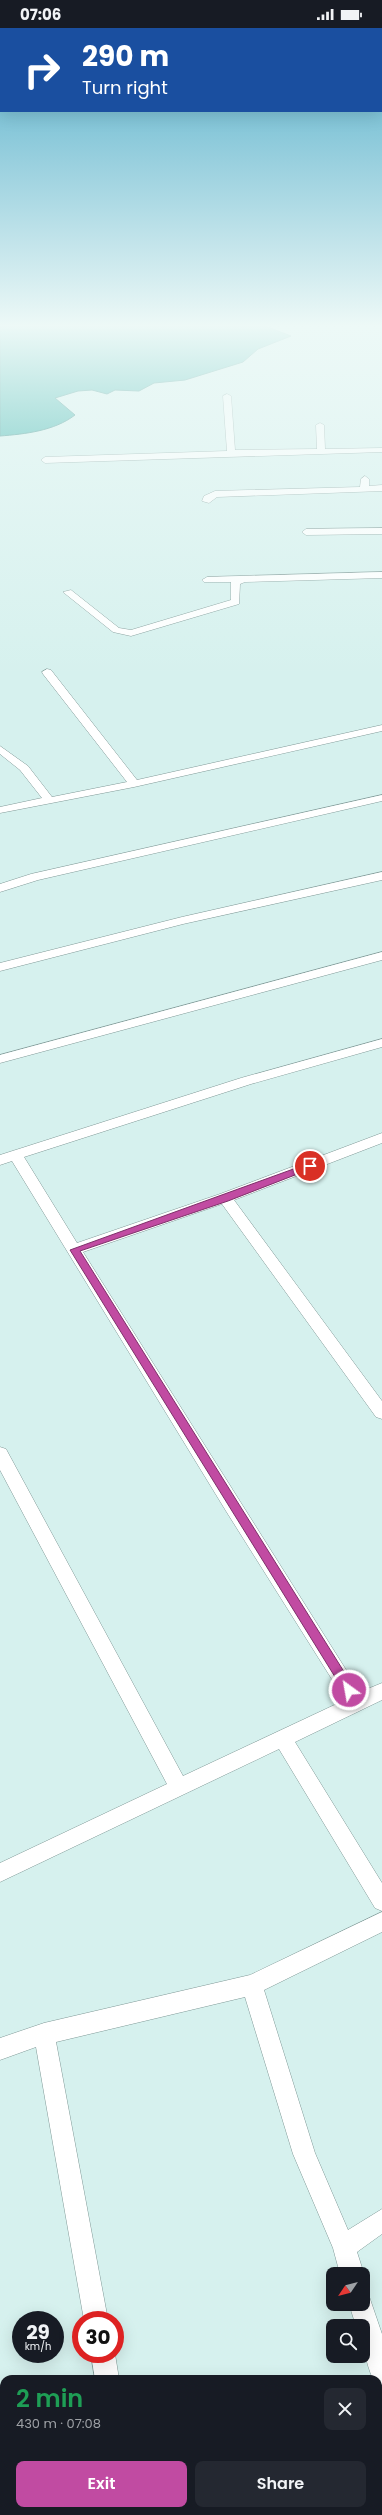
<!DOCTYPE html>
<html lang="en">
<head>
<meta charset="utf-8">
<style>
	body { margin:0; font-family:Poppins,sans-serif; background:#242831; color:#f1f3f6; height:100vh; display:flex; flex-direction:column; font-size:15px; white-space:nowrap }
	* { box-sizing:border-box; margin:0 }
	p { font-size:13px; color:#9ea1a6 }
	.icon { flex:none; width:22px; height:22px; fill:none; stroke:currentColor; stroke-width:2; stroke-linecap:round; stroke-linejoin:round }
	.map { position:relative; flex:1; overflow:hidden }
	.side { position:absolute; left:0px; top:2347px; width:382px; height:140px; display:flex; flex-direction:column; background:#171b24; border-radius:12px 12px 0 0; box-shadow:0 4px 16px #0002 }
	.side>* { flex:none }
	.top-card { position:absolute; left:0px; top:0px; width:382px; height:84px; box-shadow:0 4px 16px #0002; background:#1a4fa0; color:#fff; overflow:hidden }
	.needle { width:26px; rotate:235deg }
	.fabs { position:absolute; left:326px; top:2239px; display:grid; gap:8px }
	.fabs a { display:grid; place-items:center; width:44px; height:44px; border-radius:8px; background:#171b24; box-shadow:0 4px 16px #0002; font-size:20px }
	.speed { position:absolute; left:12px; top:2283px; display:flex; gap:8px; font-size:20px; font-weight:700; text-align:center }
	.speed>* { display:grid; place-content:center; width:52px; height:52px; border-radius:50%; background:#171b24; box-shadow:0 4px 16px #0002; line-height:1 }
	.speed small { font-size:10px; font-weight:400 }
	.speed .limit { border:6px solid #d22; background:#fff; color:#111 }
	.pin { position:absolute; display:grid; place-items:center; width:34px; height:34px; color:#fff; margin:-17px; border:2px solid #fff; border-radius:50%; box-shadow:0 1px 4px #0007 }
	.me { position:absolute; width:44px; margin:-22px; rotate:328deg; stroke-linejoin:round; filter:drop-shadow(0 0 3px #0008) }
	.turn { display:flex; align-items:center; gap:14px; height:84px; padding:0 16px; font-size:18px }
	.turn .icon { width:52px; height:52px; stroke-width:2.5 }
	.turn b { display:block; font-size:28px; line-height:34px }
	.round { display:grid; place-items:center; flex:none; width:42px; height:42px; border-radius:8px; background:#242831 }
	.overview { display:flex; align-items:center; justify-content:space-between; height:68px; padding:0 16px }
	h1 { font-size:24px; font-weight:600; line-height:30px; color:#1e9e55 }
	.action { display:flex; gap:8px; margin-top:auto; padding:8px 16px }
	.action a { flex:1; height:46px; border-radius:8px; background:#c14ba2; color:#fff; font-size:16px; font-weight:600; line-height:46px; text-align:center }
	.action a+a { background:#242831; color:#f1f3f6 }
	.status { display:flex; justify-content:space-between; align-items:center; height:28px; padding:0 20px; background:#171b24; direction:ltr }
	.status svg { height:11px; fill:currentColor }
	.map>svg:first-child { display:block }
	.water { fill:#17a59e; stroke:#147b76 }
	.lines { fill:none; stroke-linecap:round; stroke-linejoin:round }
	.minor-casing { stroke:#809997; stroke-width:1 }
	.minor { fill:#fff; fill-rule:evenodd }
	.route { fill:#c14ba2; stroke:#7d3169 }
</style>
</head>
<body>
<div class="status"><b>07:06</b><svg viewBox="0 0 49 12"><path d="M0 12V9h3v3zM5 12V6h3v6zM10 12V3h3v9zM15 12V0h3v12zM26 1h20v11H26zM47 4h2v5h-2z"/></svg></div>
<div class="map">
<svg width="382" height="2487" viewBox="0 0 382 2487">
	<rect width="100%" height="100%" fill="#d6f1ee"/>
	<path class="water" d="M 0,298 L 265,298 L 291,308 L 258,321 L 243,334 L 185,352 L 154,355 L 139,363 L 115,362 L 107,366 L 92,362 L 78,363 L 55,370 L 75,387 C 54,403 25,406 0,408 Z"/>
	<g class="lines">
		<g class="minor-casing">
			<path id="minor" d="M 227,366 L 231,368 L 235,422 L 317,421 L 316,397 L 320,395 L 324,397 L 325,421 L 382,420 L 382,424 L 45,435 L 41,432 L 45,429 L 227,423 L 223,368 Z
				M 365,448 L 369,451 L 369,458 L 382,457 L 382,463 L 217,469 L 209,475 L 202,473 L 204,468 L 215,463 L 360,459 L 361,451 Z
				M 382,500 L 382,506 L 306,507 L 302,504 L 306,501 Z
				M 382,544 L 382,550 L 245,554 L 240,556 L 239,576 L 131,608 L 113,604 L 63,564 L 71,562 L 119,600 L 131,602 L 231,572 L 231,554 L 204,554 L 202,552 L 207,549 Z
				M 47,641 L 51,642 L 137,752 L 382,697 L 382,703 L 134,759 L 0,785 L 0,779 L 42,770 L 20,742 L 0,726 L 0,718 L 28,738 L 52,769 L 127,754 L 43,646 L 42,644 Z
				M 382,767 L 382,773 L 38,852 L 0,864 L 0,856 L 31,846 Z
				M 382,844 L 382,852 L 183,896 L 0,943 L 0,935 L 182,889 Z
				M 382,924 L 382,932 L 0,1035 L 0,1027 Z
				M 382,1011 L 382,1019 L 251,1056 L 24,1129 L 77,1215 L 220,1166 L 382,1105 L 382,1115 L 234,1172 L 382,1373 L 382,1391 L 376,1389 L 222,1176 L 83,1224 L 360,1664 L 382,1655 L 382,1672 L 295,1714 L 382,1855 L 382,1883 L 375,1880 L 279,1721 L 0,1854 L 0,1835 L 167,1756 L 0,1442 L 0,1419 L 6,1421 L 183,1748 L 345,1672 L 226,1483 L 12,1133 L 0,1137 L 0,1127 L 241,1050 Z
				M 382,1884 L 382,1904 L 264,1962 L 315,2125 L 348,2202 L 382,2181 L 382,2206 L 357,2224 L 364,2246 L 363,2247 L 340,2246 L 333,2220 L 293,2126 L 245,1969 L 56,2014 L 108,2292 L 84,2292 L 36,2019 L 0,2032 L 0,2010 L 44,1995 L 250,1947 Z
				M 363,2265 L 369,2268 L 382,2306 L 382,2357 L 378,2355 L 378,2351 L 373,2351 C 365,2333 363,2317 363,2298 L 356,2298 L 349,2276 L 363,2276 Z
				M 91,2326 L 115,2326 L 119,2351 L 95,2351 Z
				M 123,2483 L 149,2483 L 150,2487 L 124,2487 Z"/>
		</g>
		<use href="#minor" class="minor"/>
	</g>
	<linearGradient id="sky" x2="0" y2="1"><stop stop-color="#54aeca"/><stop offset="0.46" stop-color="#edf9f7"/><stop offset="1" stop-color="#edf9f7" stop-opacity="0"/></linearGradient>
	<rect width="382" height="647" fill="url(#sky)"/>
	<path class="route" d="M 310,1135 L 315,1138 L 313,1140 L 228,1173 L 80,1223 L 353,1658 L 353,1665 L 349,1667 L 345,1665 L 70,1222 Z"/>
</svg>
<div class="fabs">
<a><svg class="needle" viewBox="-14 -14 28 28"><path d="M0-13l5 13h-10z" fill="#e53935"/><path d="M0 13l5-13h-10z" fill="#9ea1a6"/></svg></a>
<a><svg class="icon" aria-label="search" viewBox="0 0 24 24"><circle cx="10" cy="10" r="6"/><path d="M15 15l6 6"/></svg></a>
</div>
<div class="speed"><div>29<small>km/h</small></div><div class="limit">30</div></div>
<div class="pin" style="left:310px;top:1138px;background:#d93025"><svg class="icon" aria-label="arrive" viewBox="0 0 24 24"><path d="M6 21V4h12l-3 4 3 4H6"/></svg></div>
<svg class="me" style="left:349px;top:1662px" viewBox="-20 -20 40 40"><circle r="17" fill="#c14ba2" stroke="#fff" stroke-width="3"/><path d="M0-11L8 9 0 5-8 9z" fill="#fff"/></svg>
<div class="top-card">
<div class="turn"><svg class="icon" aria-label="right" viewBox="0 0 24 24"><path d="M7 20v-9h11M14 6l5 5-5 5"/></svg><div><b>290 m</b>Turn right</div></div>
</div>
<section class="side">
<div class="overview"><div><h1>2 min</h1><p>430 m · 07:08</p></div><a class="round"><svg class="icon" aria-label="close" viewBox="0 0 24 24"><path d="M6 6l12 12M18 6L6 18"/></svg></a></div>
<div class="action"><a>Exit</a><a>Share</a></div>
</section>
</div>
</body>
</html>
